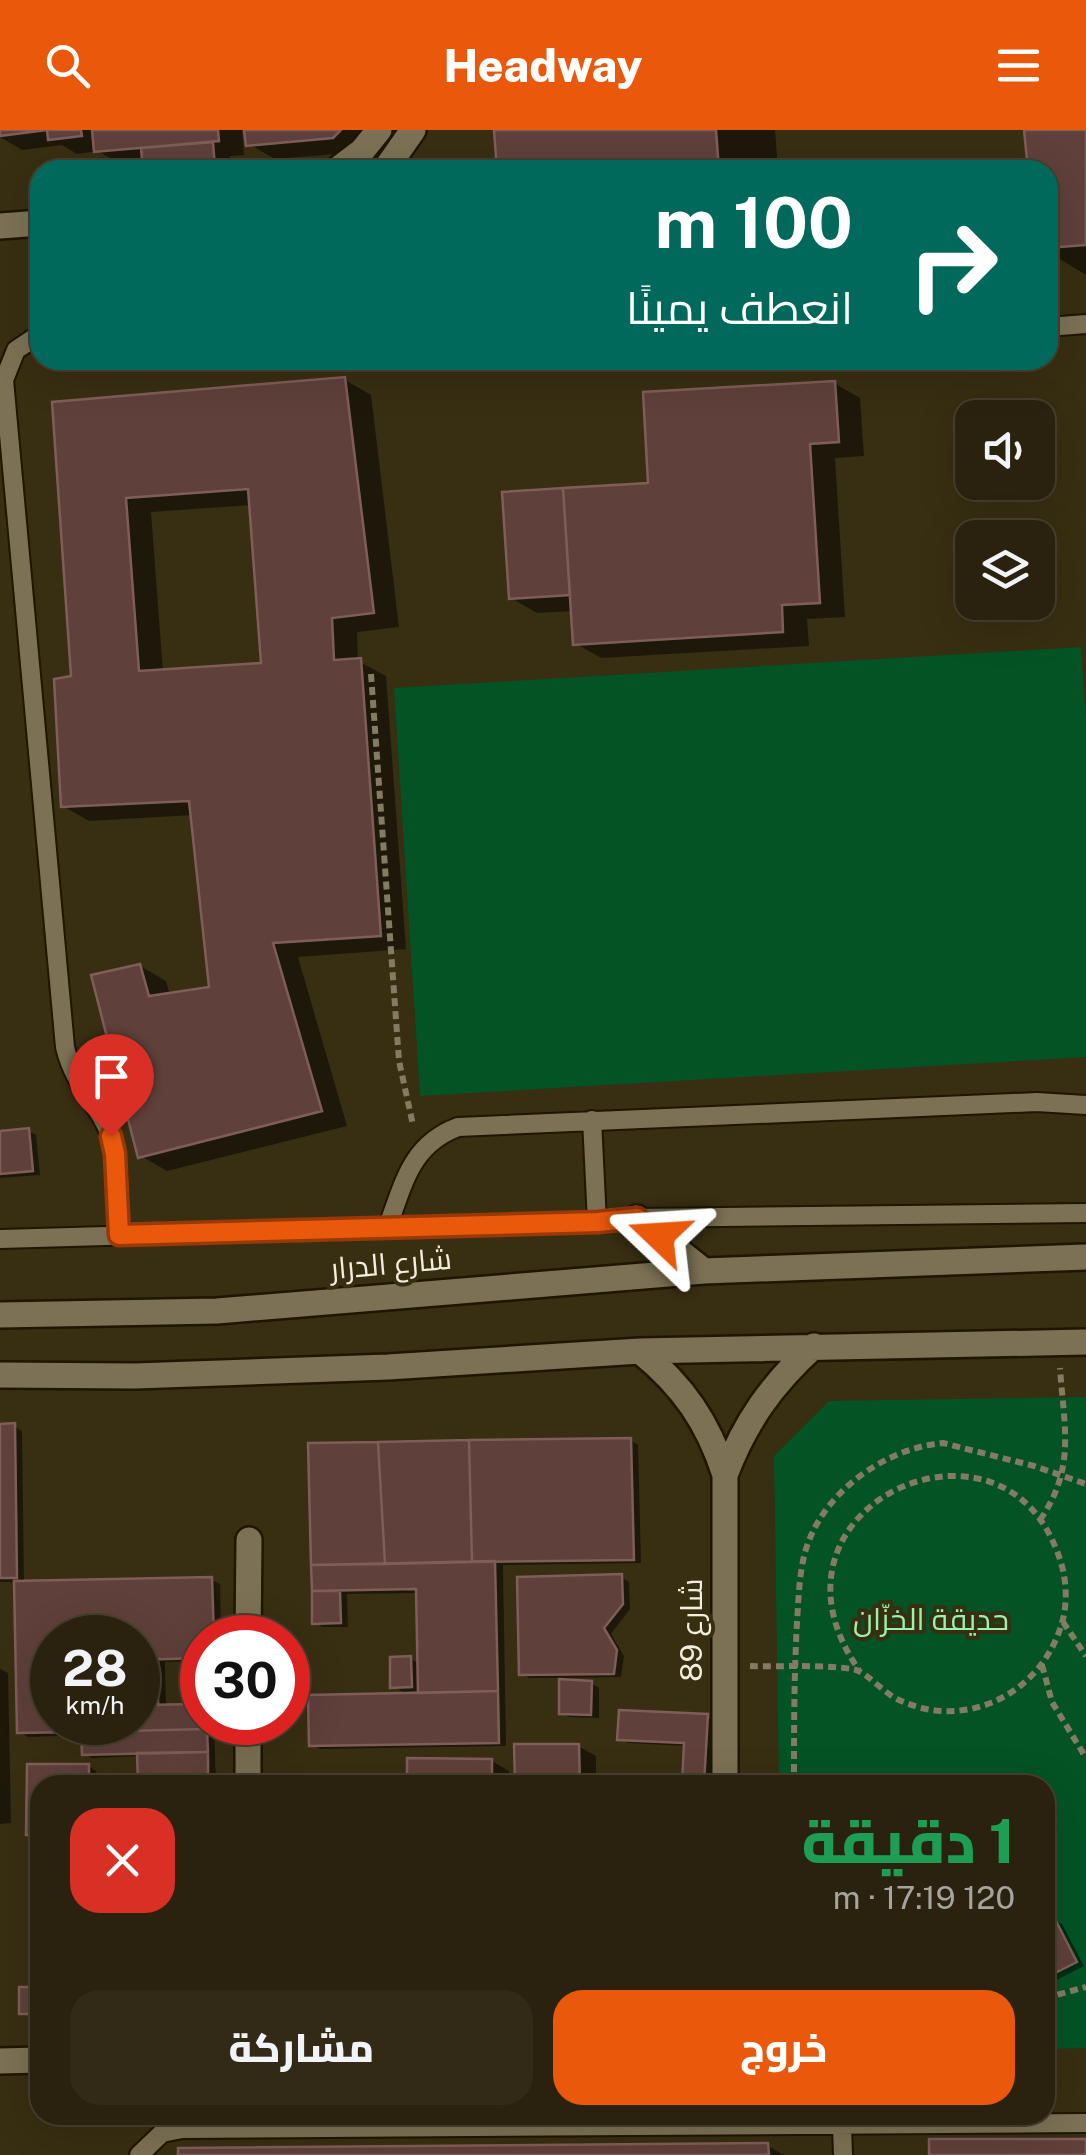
<!DOCTYPE html>
<html lang="ar">
<head>
<meta charset="utf-8">
<style>
	body { margin:0; font-family:"Public Sans",Cairo,sans-serif; background:#322a17; color:#f1f3f6; direction:rtl; height:100vh; display:flex; flex-direction:column; font-size:38px; white-space:nowrap }
	* { box-sizing:border-box; margin:0 }
	p { font-size:32px; color:#a5a49e }
	.icon { flex:none; width:55px; height:55px; fill:none; stroke:currentColor; stroke-width:2; stroke-linecap:round; stroke-linejoin:round }
	.map { position:relative; flex:1; overflow:hidden; direction:ltr }
	.details { position:absolute; left:30px; top:1645px; width:1025px; height:350px; display:flex; flex-direction:column; background:#2a220e; border-radius:30px; box-shadow:0 10px 40px #0002,0 0 0 2px #463f2e; direction:rtl }
	.details>* { flex:none }
	.top-card { position:absolute; left:30px; top:30px; width:1028px; height:210px; border-radius:30px; box-shadow:0 10px 40px #0002,0 0 0 2px #463f2e; direction:rtl; background:#00695c; color:#fff; overflow:hidden }
	.controls { position:absolute; left:955px; top:270px; display:grid; gap:20px }
	.controls a { display:grid; place-items:center; width:100px; height:100px; border-radius:20px; background:#2a220e; box-shadow:0 10px 40px #0002,0 0 0 2px #463f2e; font-size:50px }
	.speed { position:absolute; left:30px; top:1485px; display:flex; gap:20px; font-size:50px; font-weight:700; text-align:center }
	.speed>* { display:grid; place-content:center; width:130px; height:130px; border-radius:50%; background:#2a220e; box-shadow:0 10px 40px #0002,0 0 0 2px #463f2e; line-height:1 }
	.speed small { font-size:25px; font-weight:400 }
	.speed .limit { border:15px solid #d22; background:#fff; color:#111 }
	.pin { position:absolute; display:grid; place-items:center; width:85px; height:85px; color:#fff; margin:-102px -42px; border-radius:50% 50% 50% 0; rotate:-45deg; box-shadow:0 0 10px #0007 }
	.pin .icon { rotate:45deg }
	.me { position:absolute; width:110px; margin:-55px; rotate:290deg; stroke-linejoin:round; filter:drop-shadow(0 0 8px #0008) }
	.turn { display:flex; align-items:center; gap:35px; height:210px; padding:0 40px; font-size:45px }
	.turn .icon { width:130px; height:130px; stroke-width:2.5 }
	.turn b { display:block; font-size:70px; line-height:85px }
	.round { display:grid; place-items:center; flex:none; width:105px; height:105px; border-radius:30px; background:#322a17 }
	.head { display:flex; align-items:center; justify-content:space-between; height:170px; padding:0 40px }
	h1 { font-size:60px; font-weight:800; line-height:75px; color:#1e9e55 }
	.action { display:flex; gap:20px; margin-top:auto; padding:20px 40px }
	.action a { flex:1; height:115px; border-radius:30px; background:#ea580c; color:#fff; font-size:40px; font-weight:800; line-height:115px; text-align:center }
	.action a+a { background:#322a17; color:#f1f3f6 }
	header { display:flex; justify-content:space-between; align-items:center; height:130px; padding:0 40px; background:#ea580c; color:#fff; font-size:45px; font-weight:800 }
	.map>svg:first-child { display:block }
	.green { fill:#035325 }
	.shadow { fill:#0007; fill-rule:evenodd }
	.building { fill:#5f403b; stroke:#7f5d58; stroke-width:2.5; fill-rule:evenodd }
	.lines { fill:none; stroke-linecap:round; stroke-linejoin:round }
	.lane-casing { stroke:#1f1600; stroke-width:22 }
	.street-casing { stroke:#1f1600; stroke-width:30 }
	.path { stroke:#837b64; stroke-width:6; stroke-dasharray:8 5; stroke-linecap:butt }
	.lane { stroke:#7c7154; stroke-width:18 }
	.street { stroke:#7c7154; stroke-width:25 }
	.route-casing { stroke:#983908; stroke-width:25 }
	.route { stroke:#ea580c; stroke-width:18 }
	.labels { text-anchor:middle; stroke-width:8; stroke-linejoin:round; paint-order:stroke }
	.street-label { font-size:30px; fill:#f3eddd; stroke:#382e12 }
	.park-label { font-size:30px; fill:#96f5ad; stroke:#382e12 }
</style>
</head>
<body>
<header><svg class="icon" aria-label="menu" viewBox="0 0 24 24"><path d="M4 6h16M4 12h16M4 18h16"/></svg>Headway<svg class="icon" aria-label="search" viewBox="0 0 24 24"><circle cx="10" cy="10" r="6"/><path d="M15 15l6 6"/></svg></header>
<div class="map">
<svg width="1086" height="2025" viewBox="0 0 1086 2025">
	<rect width="100%" height="100%" fill="#382e12"/>
	<path class="green" d="M 1081,517 L 1086,591 L 1086,927 L 420,966 L 394,558 Z
		M 1086,1267 L 1086,1918 L 1045,1919 L 1045,1655 L 779,1655 L 774,1326 L 829,1271 Z"/>
	<path class="shadow" d="M 0,0 L 242,0 L 244,25 L 230,26 L 231,40 L 146,40 L 145,33 L 122,35 L 98,21 L 77,24 L 62,15 L 22,20 L 0,7 Z
		M 247,0 L 380,0 L 360,22 L 275,29 L 249,14 Z
		M 497,0 L 775,0 L 778,40 L 499,40 Z
		M 1027,0 L 1086,0 L 1086,145 L 1048,122 L 1048,40 L 1031,40 Z
		M 345,250 L 371,265 L 399,497 L 357,502 L 358,531 L 386,546 L 406,819 L 298,827 L 347,996 L 167,1041 L 141,1026 L 140,836 L 166,851 L 170,865 L 212,859 L 193,685 L 89,691 L 63,676 L 74,548 L 54,275 ZM 251,375 L 264,535 L 163,542 L 151,382 Z
		M 834,253 L 860,268 L 864,326 L 835,328 L 845,487 L 807,489 L 809,516 L 601,528 L 575,513 L 573,481 L 537,483 L 511,468 L 651,355 Z
		M 28,1001 L 36,1005 L 40,1045 L 0,1048 L 0,1004 Z
		M 0,1296 L 14,1296 L 22,1301 L 24,1453 L 212,1450 L 220,1454 L 221,1508 L 202,1508 L 202,1531 L 165,1532 L 166,1577 L 202,1576 L 202,1592 L 214,1592 L 216,1655 L 141,1655 L 140,1626 L 92,1628 L 84,1623 L 84,1605 L 28,1607 L 20,1602 L 16,1452 L 0,1452 ZM 52,1508 L 138,1508 L 138,1592 L 52,1592 Z
		M 630,1310 L 638,1315 L 641,1433 L 503,1435 L 506,1616 L 320,1619 L 312,1614 L 408,1565 L 393,1556 L 411,1529 L 420,1534 L 419,1463 L 347,1464 L 348,1497 L 323,1497 L 315,1493 L 314,1438 Z
		M 621,1447 L 629,1452 L 630,1479 L 611,1504 L 624,1526 L 621,1547 L 566,1548 L 566,1552 L 591,1553 L 599,1558 L 599,1588 L 569,1587 L 561,1582 L 562,1548 L 529,1548 L 521,1543 Z
		M 0,1539 L 8,1543 L 11,1693 L 0,1694 Z
		M 707,1587 L 715,1591 L 711,1655 L 685,1655 L 687,1616 L 628,1613 L 620,1608 Z
		M 578,1616 L 596,1626 L 596,1655 L 517,1655 Z
		M 492,1631 L 509,1641 L 509,1655 L 409,1655 Z
		M 29,1636 L 88,1636 L 96,1641 L 96,1655 L 40,1655 L 40,1708 L 29,1704 Z
		M 1054,1790 L 1062,1794 L 1084,1836 L 1045,1856 L 1045,1794 Z
		M 768,2016 L 784,2025 L 181,2025 Z"/>
	<path class="building" d="M 0,0 L 81,0 L 82,6 L 48,10 L 47,0 L 0,6 Z
		M 92,0 L 218,0 L 219,11 L 94,22 Z
		M 244,0 L 341,0 L 333,8 L 246,16 Z
		M 494,0 L 716,0 L 719,40 L 497,40 Z
		M 1024,0 L 1086,0 L 1086,115 L 1048,118 L 1048,40 L 1028,40 Z
		M 213,12 L 215,38 L 143,40 L 141,18 Z
		M 345,247 L 374,483 L 332,488 L 334,530 L 361,528 L 381,806 L 273,813 L 322,981 L 138,1028 L 91,845 L 140,834 L 149,866 L 209,857 L 189,671 L 61,677 L 54,549 L 71,546 L 52,272 ZM 248,359 L 261,533 L 139,541 L 126,368 Z
		M 835,251 L 839,312 L 810,314 L 820,473 L 782,475 L 783,502 L 573,515 L 563,358 L 648,353 L 643,262 Z
		M 563,358 L 570,465 L 509,469 L 502,362 Z
		M 29,998 L 33,1041 L 0,1044 L 0,1001 Z
		M 15,1293 L 17,1448 L 0,1448 L 0,1294 Z
		M 631,1308 L 634,1430 L 472,1432 L 469,1310 Z
		M 469,1310 L 472,1432 L 385,1434 L 378,1312 Z
		M 378,1312 L 385,1434 L 311,1435 L 308,1313 Z
		M 495,1431 L 498,1561 L 418,1563 L 416,1459 L 312,1461 L 311,1435 Z
		M 622,1444 L 623,1474 L 604,1498 L 617,1520 L 614,1544 L 519,1545 L 517,1447 Z
		M 212,1447 L 214,1508 L 202,1508 L 202,1528 L 138,1530 L 138,1508 L 52,1508 L 52,1592 L 81,1592 L 81,1602 L 17,1603 L 14,1451 Z
		M 312,1461 L 340,1461 L 341,1493 L 312,1494 Z
		M 411,1526 L 412,1557 L 390,1558 L 390,1527 Z
		M 158,1529 L 158,1575 L 138,1575 L 138,1530 Z
		M 559,1549 L 592,1551 L 591,1585 L 559,1584 Z
		M 498,1561 L 499,1613 L 309,1616 L 308,1565 Z
		M 202,1574 L 202,1592 L 207,1592 L 207,1599 L 81,1602 L 81,1592 L 138,1592 L 138,1575 Z
		M 619,1580 L 708,1584 L 704,1655 L 682,1655 L 684,1613 L 617,1610 Z
		M 207,1599 L 208,1622 L 82,1625 L 81,1602 Z
		M 514,1614 L 579,1614 L 580,1655 L 515,1655 Z
		M 208,1622 L 208,1655 L 138,1655 L 137,1623 Z
		M 407,1628 L 492,1629 L 492,1655 L 407,1655 Z
		M 27,1634 L 89,1634 L 89,1655 L 40,1655 L 40,1705 L 26,1705 Z
		M 1054,1787 L 1077,1832 L 1045,1848 L 1045,1792 Z
		M 19,1857 L 40,1857 L 40,1884 L 19,1884 Z
		M 929,2009 L 1086,2009 L 1086,2025 L 929,2025 Z
		M 768,2013 L 769,2025 L 178,2025 L 178,2018 Z"/>
	<g class="lines">
		<g class="lane-casing">
			<path id="lane" d="M 1048,197 L 1086,194
				M 40,204 L 16,220 L 4,250 L 65,917 C 74,955 95,969 109,1002 C 121,1033 118,1072 119,1105
				M 592,990 L 597,1092
				M 387,1098 C 404,1054 410,1015 458,997 L 1037,972 L 1086,975
				M 0,1109 L 597,1092 L 637,1088 L 1086,1083
				M 842,1996 L 843,2025
				M 139,2025 L 162,2003 L 182,1999 L 1086,1993"/>
		</g>
		<g class="street-casing">
			<path id="street" d="M 337,40 L 362,21 L 379,0
				M 385,40 L 413,0
				M 0,96 L 40,93
				M 637,1088 L 704,1141
				M 0,1185 L 217,1181 L 704,1141 L 1086,1127
				M 640,1221 C 683,1256 708,1292 725,1345 L 725,1655
				M 0,1245 L 135,1246 L 388,1237 L 640,1221 L 1086,1212
				M 725,1345 C 745,1292 772,1254 814,1216
				M 248,1508 L 249,1410
				M 248,1655 L 248,1592
				M 0,1931 L 40,1930"/>
		</g>
		<path class="path" d="M 371,544 L 399,931 L 413,995
			M 1040,1390 C 1076,1338 1064,1297 1060,1238
			M 1063,1492 L 1086,1526
			M 1042,1535 L 1052,1572 L 1086,1628
			M 750,1536 C 777,1537 832,1534 856,1540 C 867,1543 885,1564 899,1570 C 963,1600 1035,1567 1059,1502 C 1070,1473 1067,1442 1054,1414 C 991,1267 748,1381 859,1540
			M 794,1655 C 794,1601 794,1546 797,1492 C 799,1464 799,1434 810,1408 C 831,1357 888,1318 943,1313 L 1034,1336 L 1086,1354
			M 1045,1868 L 1086,1857"/>
		<use href="#lane" class="lane"/>
		<use href="#street" class="street"/>
	</g>
	<g class="lines">
		<g class="route-casing">
			<path id="route" d="M 111,1006 L 115,1024 L 119,1105 L 598,1092 L 637,1088 L 659,1106"/>
		</g>
		<use href="#route" class="route"/>
	</g>
	<g class="labels">
		<g class="street-label">
			<text transform="translate(391 1134) rotate(-5)" y="10">شارع الدرار</text>
			<text transform="translate(692 1500) rotate(-90)" y="10">شارع 89</text>
		</g>
		<g class="park-label">
			<text x="931" y="1500">حديقة الخزّان</text>
		</g>
	</g>
</svg>
<div class="controls">
<a><svg class="icon" aria-label="sound" viewBox="0 0 24 24"><path d="M4 9h4l5-4v14l-5-4H4zM17 9q2 3 0 6"/></svg></a>
<a><svg class="icon" aria-label="layers" viewBox="0 0 24 24"><path d="M12 4l9 5-9 5-9-5zM3 14l9 5 9-5"/></svg></a>
</div>
<div class="speed"><div>28<small>km/h</small></div><div class="limit">30</div></div>
<div class="pin" style="left:111px;top:1006px;background:#d93025"><svg class="icon" aria-label="arrive" viewBox="0 0 24 24"><path d="M6 21V4h12l-3 4 3 4H6"/></svg></div>
<svg class="me" style="left:659px;top:1106px" viewBox="-20 -20 40 40"><path d="M0-17L14 15 0 8-14 15z" fill="#ea580c" stroke="#fff" stroke-width="4"/></svg>
<div class="top-card">
<div class="turn"><svg class="icon" aria-label="right" viewBox="0 0 24 24"><path d="M7 20v-9h11M14 6l5 5-5 5"/></svg><div><b>100 m</b>انعطف يمينًا</div></div>
</div>
<section class="details">
<div class="head"><div><h1>1 دقيقة</h1><p>120 m · 17:19</p></div><a class="round" style="background:#d93025;color:#fff"><svg class="icon" aria-label="close" viewBox="0 0 24 24"><path d="M6 6l12 12M18 6L6 18"/></svg></a></div>
<div class="action"><a>خروج</a><a>مشاركة</a></div>
</section>
</div>
</body>
</html>
